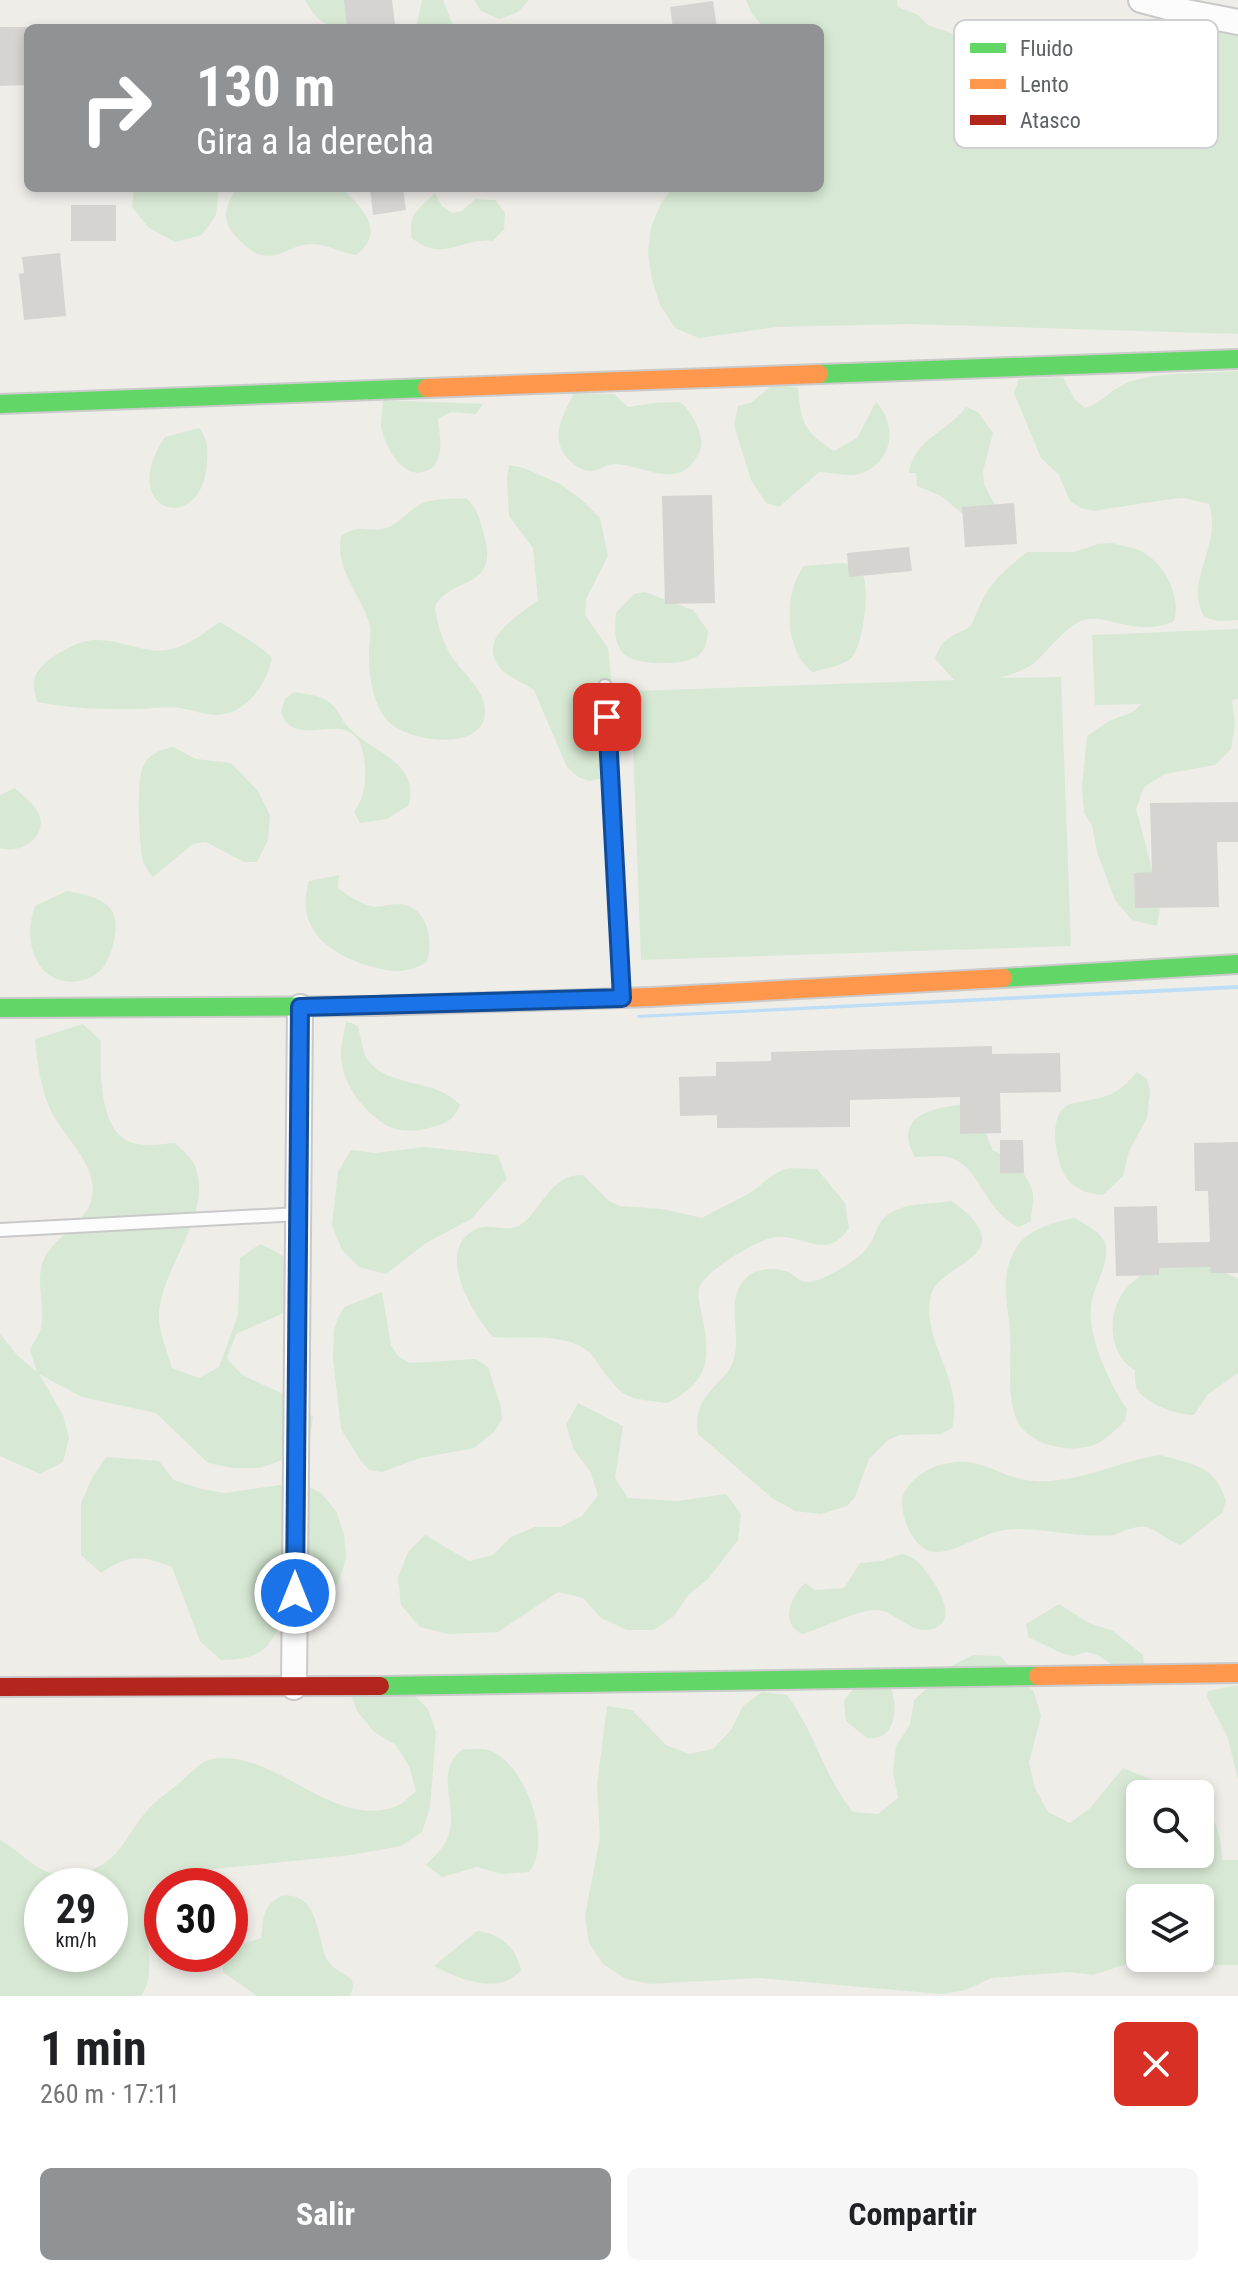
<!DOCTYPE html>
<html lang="es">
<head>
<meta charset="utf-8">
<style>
	body { margin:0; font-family:"Roboto Condensed",sans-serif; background:#f6f6f6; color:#202124; height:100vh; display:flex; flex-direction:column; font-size:30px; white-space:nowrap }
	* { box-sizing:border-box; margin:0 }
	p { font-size:26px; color:#757577 }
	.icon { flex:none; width:44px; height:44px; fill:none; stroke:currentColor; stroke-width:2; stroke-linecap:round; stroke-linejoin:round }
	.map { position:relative; height:1996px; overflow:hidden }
	.side { display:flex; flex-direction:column; background:#fff; flex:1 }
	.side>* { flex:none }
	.guide { position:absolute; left:24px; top:24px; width:800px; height:168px; border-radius:12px; box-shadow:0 4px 12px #0003; background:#909294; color:#fff; overflow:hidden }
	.buttons { position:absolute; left:1126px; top:1780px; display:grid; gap:16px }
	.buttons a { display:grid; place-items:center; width:88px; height:88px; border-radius:12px; background:#fff; box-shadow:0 4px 12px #0003; font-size:40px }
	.speed { position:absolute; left:24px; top:1868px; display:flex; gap:16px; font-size:40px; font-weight:700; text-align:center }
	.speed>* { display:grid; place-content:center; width:104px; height:104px; border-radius:50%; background:#fff; box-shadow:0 4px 12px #0003; line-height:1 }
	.speed small { font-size:20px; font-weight:400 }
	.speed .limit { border:12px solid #d22; background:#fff; color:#111 }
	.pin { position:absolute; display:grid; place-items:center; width:68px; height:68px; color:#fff; margin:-34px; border-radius:16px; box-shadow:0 4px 12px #0006 }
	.me { position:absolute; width:88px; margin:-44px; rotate:0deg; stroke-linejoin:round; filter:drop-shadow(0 0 6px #0008) }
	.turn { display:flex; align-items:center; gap:28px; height:168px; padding:0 40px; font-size:36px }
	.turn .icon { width:104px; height:104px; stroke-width:2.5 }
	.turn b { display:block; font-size:56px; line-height:68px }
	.round { display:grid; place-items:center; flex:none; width:84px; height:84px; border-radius:12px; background:#f6f6f6 }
	.head { display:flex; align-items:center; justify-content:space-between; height:136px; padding:0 40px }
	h1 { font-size:48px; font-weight:700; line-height:60px }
	.primary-button { display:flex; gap:16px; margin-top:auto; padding:16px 40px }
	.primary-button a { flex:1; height:92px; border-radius:12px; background:#909294; color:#fff; font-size:32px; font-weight:700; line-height:92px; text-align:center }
	.primary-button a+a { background:#f6f6f6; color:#202124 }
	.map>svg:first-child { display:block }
	.green { fill:#d7e9d4; fill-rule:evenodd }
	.water { fill:#bedef7 }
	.building { fill:#d5d4d1 }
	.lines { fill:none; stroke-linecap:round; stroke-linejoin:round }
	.lane-casing { stroke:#cac9c9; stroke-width:16 }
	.street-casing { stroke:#cac9c9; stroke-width:28 }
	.fast-casing { stroke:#cacbca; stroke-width:22 }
	.slow-casing { stroke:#cacbca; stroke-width:22 }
	.jam-casing { stroke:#cacbca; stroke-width:22 }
	.lane { stroke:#fcfcfc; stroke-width:12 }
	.street { stroke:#fcfcfc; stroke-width:24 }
	.fast { stroke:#63d668; stroke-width:18 }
	.slow { stroke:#ff974d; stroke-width:18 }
	.jam { stroke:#b3261e; stroke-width:18 }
	.route-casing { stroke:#114b97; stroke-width:20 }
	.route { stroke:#1a73e8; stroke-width:14 }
	.key { fill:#fff; stroke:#cfd0d1; stroke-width:2 }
	.key-label { font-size:22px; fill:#5e6166 }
</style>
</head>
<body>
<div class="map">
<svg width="1238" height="1996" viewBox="0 0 1238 1996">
	<rect width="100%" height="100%" fill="#eeede8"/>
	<path class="green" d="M 305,0 L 353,0 L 352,28 C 326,28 318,23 305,0 Z
		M 422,0 L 443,0 L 454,28 L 416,28 Z
		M 474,0 L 529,0 L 518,12 L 499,19 L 481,11 Z
		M 746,0 L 897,0 L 898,7 L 918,15 L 928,25 L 967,39 L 1029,49 L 1115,37 L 1194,37 L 1238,27 L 1238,334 L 907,324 L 776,327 L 699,338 L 675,328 L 660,305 L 652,279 L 648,253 L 651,227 L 662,201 L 673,188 L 820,188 L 820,28 L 764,28 L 752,14 Z
		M 134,188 L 219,188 L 216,215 L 202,235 L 175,242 L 149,228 L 132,207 Z
		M 236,188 L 342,188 C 362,208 387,231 356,255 C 341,253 327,244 313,244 C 298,243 285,254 270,256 C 261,256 253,253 247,247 C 223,227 220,215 236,188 Z
		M 435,193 L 442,206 L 452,213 L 462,211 L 475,199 L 495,200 L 505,213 L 504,229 L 493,241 C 461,237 443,264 412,238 C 407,214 420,208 435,193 Z
		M 1238,371 L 1238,620 L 1217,621 L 1204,617 C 1184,579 1223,546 1209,504 L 1184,498 L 1171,499 L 1094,511 L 1081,508 L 1070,501 L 1059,475 L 1041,458 L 1014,393 L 1019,379 L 1063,377 L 1075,400 L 1085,408 C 1102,403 1112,388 1129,382 C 1162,371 1203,374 1238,371 Z
		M 773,384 L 798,388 C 801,424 804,431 834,451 L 857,438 L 876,402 C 897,424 894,461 862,473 C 849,478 833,472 819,472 L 779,507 L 766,503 L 751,480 L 734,425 L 738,406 L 751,403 Z
		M 574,393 L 614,394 L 628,407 L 654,403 L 680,402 C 690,410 699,426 701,439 C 703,447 698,455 694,461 C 675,489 641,464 614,464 C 606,464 599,471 591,471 C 582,471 575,466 569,460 C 548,438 563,416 574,393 Z
		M 383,400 L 483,404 L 476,414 L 451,412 L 438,419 C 439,431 442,444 439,456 C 437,462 434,468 428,470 C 404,483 384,446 381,426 C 381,418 383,408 383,400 Z
		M 966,407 L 978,412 L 993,433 L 983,471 L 984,484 L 995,505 L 970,520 L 941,496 L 917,486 L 916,473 L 909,473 C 914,438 947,433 966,407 Z
		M 199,428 C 208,440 208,449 207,464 C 201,538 115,511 165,437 Z
		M 509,465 L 524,468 L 560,484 L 581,499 L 600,518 L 608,556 L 586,599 L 585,615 L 608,648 L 613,698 L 625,735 L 620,761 L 603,778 L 590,781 L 578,777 L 567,767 L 534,690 C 523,682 510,679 501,669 C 475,639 517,617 538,600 L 533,548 L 509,516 L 507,477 Z
		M 466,498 C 477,508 479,517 483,531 C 502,592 450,575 435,607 C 437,623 442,640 450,654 C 461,672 485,689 485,711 C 486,753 408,742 389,722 C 372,705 369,675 369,652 C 369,642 372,632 369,622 C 359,592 335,569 341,536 C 363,521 370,535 389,527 C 401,522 410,509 421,504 C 433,498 453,499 466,498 Z
		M 1111,543 C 1123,546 1137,547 1147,555 C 1167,568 1181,599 1174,621 C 1137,639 1104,611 1081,621 C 1063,629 1049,650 1034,663 C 1024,671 1011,674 1000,678 L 1061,677 L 1071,946 L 641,960 L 631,691 L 954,680 L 935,659 C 942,637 952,637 971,626 C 988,585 992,581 1027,552 L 1074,552 L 1098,544 Z
		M 843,563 C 851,565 860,567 863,576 C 870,590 863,651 849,660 C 839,666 824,669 813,672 C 784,652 783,593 804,566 Z
		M 645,592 L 693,610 L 708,631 C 707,640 706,649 699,655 C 687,666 638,666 625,655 C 613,644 615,627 616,613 L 634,594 Z
		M 220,622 C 235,632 262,646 272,658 C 268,679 254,702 234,711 C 213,720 200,711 180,708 C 166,706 150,709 137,709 C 103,709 71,709 38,702 C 31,686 32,676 44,664 C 52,656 61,652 70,647 C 108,627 135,657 172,649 C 190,645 205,632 220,622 Z
		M 1238,629 L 1238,699 L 1232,700 L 1235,724 L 1231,749 L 1215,765 L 1165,774 L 1144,787 L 1136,809 L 1161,902 L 1157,926 L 1132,920 L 1115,900 L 1097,852 L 1092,825 L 1084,813 L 1082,787 L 1087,736 L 1109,721 L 1133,712 L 1141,704 L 1095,705 L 1092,635 Z
		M 294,692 C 304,694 316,695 324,699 C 337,705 340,718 348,727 C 373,754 418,759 409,805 L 387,819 L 360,823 L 354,812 C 365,796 366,783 365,764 C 359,702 310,746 287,723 C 284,720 283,716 281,712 L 285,699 Z
		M 173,747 L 196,759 L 231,763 L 258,791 L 270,815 L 268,840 L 257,862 L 244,862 L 206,842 L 193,844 L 153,877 C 149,872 145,867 143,861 C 139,845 136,781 143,767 C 148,754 160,750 173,747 Z
		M 15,788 C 22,795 33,803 38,812 C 50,836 20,855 0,848 L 0,795 Z
		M 339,875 L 338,888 C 347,895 359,903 371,906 C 380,908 388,904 397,904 C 427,904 434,939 427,962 C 405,975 389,972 366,965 C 326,952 295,927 309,881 Z
		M 67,891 C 81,894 104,897 112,911 C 120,924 113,953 105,965 C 90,987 55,987 40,966 C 28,948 28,926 35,906 Z
		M 346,1021 L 358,1026 C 361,1037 362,1054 370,1063 C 395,1089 436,1078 460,1105 C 454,1119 448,1123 433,1127 C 419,1131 404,1133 390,1127 C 368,1116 346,1089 342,1065 C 339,1050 344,1035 346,1021 Z
		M 83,1024 L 101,1041 C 100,1068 99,1125 126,1140 C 139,1148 160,1144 175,1143 C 182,1150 192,1158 195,1166 C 214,1214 162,1265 159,1314 C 158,1331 168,1352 172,1368 L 199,1378 L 219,1367 L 238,1315 L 240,1258 L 260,1244 C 293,1259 300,1267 309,1302 L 236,1334 L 227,1358 L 242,1375 L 292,1398 L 313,1417 L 309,1444 L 288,1458 L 260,1468 L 233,1468 L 208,1463 L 156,1413 L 82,1397 L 39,1374 L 63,1415 L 69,1438 L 63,1462 L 40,1474 L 0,1456 L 0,1334 L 18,1356 L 37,1372 L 30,1350 C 33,1343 39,1335 41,1328 C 46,1304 33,1277 46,1255 C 64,1226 103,1217 90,1174 C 84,1154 61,1131 51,1111 C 41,1090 37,1063 35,1039 Z
		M 1137,1072 L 1147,1079 L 1150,1092 L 1147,1118 L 1129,1151 L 1123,1176 L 1103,1195 C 1090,1194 1078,1191 1069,1181 C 1056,1167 1047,1118 1066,1106 C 1071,1103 1079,1102 1085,1101 C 1112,1096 1118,1093 1137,1072 Z
		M 960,1105 L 980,1118 L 993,1151 C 1009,1154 1030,1176 1033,1194 C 1034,1202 1031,1212 1031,1221 L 1019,1227 C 987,1214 980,1170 954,1159 C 942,1154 927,1157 915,1157 C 893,1119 928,1108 960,1105 Z
		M 425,1147 L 498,1155 L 507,1179 L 471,1219 L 426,1243 L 386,1274 L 359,1267 L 342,1250 L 332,1225 L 338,1172 L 351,1150 L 375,1153 Z
		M 791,1168 L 817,1169 L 845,1203 L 849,1228 C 827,1261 806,1235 777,1237 C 759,1238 708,1269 700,1286 C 697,1293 699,1302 701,1310 C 710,1354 713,1379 668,1403 C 628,1398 625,1401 601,1368 C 597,1362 592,1353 585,1349 C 559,1332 522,1340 493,1337 C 473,1314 433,1250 476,1229 C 492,1222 508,1235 523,1223 C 544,1206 550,1175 583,1175 L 609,1201 L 620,1206 L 662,1209 L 702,1218 C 717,1209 732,1203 748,1194 C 763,1185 772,1171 791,1168 Z
		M 951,1201 C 961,1207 967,1213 974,1221 C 1005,1259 938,1266 931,1295 C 920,1342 965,1379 952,1428 L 941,1434 L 900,1435 L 888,1440 L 869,1459 L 855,1497 L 847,1506 L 821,1514 L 795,1511 L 772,1498 L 698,1434 C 691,1389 730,1386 735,1354 C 740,1328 725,1298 747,1277 C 756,1268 776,1267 788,1272 C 795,1275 800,1283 810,1282 C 825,1280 858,1260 867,1248 C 879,1233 874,1220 896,1210 C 911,1203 935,1204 951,1201 Z
		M 1075,1218 C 1085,1225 1103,1232 1106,1246 C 1109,1266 1093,1286 1091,1306 C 1087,1336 1110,1385 1127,1409 L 1125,1421 C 1117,1428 1106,1440 1096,1444 C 1072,1455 1026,1445 1016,1418 C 1006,1392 1012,1360 1010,1332 C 1008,1304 999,1275 1016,1248 C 1027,1230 1055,1221 1075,1218 Z
		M 1165,1260 L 1206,1263 L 1238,1279 L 1238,1373 L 1208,1394 L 1194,1415 C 1179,1415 1152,1406 1141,1394 C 1134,1388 1135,1379 1135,1370 C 1109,1356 1106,1315 1124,1291 C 1134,1278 1151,1269 1165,1260 Z
		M 382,1292 L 391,1345 L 398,1356 L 409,1363 L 476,1359 L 488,1367 L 501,1407 L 502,1419 L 495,1431 L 474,1448 L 420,1458 L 382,1472 L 369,1470 L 361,1461 L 341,1429 L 333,1359 L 334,1330 L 338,1318 L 344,1307 Z
		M 578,1403 L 623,1426 L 615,1478 L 628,1498 L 677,1501 L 726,1494 L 741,1514 L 738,1540 L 708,1579 L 688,1595 L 675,1615 L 654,1630 L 627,1630 L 601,1618 L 583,1598 L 558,1592 L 498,1632 L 448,1634 L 420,1627 L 401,1605 L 398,1578 L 408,1552 L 425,1535 L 469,1561 L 493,1555 L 511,1537 L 535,1527 L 560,1527 L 582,1516 L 598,1495 L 590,1471 L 574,1450 L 566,1425 Z
		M 1160,1455 C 1194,1465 1214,1464 1226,1501 L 1222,1513 L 1181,1545 C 1149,1532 1154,1517 1114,1535 L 1121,1535 C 1105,1536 1088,1536 1072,1534 C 1049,1532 1029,1527 1005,1530 C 982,1533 955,1553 936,1552 C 915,1552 901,1519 902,1501 C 903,1486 922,1471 934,1467 C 980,1451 992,1477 1034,1481 C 1077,1484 1119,1461 1160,1455 Z
		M 106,1457 L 159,1461 L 174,1480 L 201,1489 L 225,1493 L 300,1482 L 321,1493 L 336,1511 L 344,1534 L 346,1559 L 338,1584 L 314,1597 L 290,1603 C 270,1643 271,1659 221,1660 L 200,1641 L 172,1567 C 140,1555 129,1554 101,1573 L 81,1555 L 81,1503 L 92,1478 Z
		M 901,1554 C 916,1556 922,1566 930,1577 C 938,1587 956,1618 937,1627 C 912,1640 897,1608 873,1610 C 853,1612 823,1628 802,1634 C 779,1623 791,1596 805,1583 L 815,1590 L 844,1588 L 860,1563 L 882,1561 Z
		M 1059,1604 L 1089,1623 L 1113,1631 L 1143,1655 L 1144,1668 L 1121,1671 L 1098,1655 L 1086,1652 L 1073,1656 L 1061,1653 L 1028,1637 L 1026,1624 Z
		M 973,1655 L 1000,1656 L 1034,1692 L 1041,1716 L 1029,1763 L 1035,1788 L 1048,1812 L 1070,1823 L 1090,1808 L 1123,1768 L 1186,1794 L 1140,1794 L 1140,1854 L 1200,1854 L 1200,1803 C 1218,1819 1221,1837 1222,1860 L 1238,1860 L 1238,1965 L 1180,1965 L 1180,1958 L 1200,1958 L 1200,1898 L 1140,1898 L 1140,1958 L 1153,1958 L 1139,1960 L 1093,1975 L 1068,1972 L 991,1978 L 966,1990 L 941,1994 L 758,1978 L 651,1984 L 626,1979 L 603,1964 L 589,1943 L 585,1916 L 600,1837 L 597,1785 L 607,1706 L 632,1710 L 666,1745 L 689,1754 L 713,1749 L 731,1730 L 743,1706 L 762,1692 L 787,1695 C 815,1732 823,1775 853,1812 L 878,1814 L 898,1798 L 893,1772 L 896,1746 L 910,1725 L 914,1700 L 951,1666 Z
		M 1238,1685 L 1238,1780 L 1228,1738 L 1207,1697 L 1208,1691 Z
		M 855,1686 L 891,1689 C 899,1710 895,1741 867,1738 L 846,1721 L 844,1701 Z
		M 349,1688 L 411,1692 L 428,1709 L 436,1732 L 430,1808 L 422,1832 L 401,1846 L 351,1855 L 194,1871 L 170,1877 L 149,1890 C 148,1898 145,1907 145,1915 C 144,1941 158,1972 141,1996 L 0,1996 L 0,1840 C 16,1848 29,1864 45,1871 C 70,1882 100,1871 117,1852 C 128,1839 135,1824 146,1812 C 155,1801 167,1793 178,1784 C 188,1776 200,1761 212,1759 C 275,1748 333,1831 397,1806 C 404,1803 411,1795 416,1791 L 409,1766 L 396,1745 L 374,1732 L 357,1711 ZM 42,1886 L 110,1886 L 110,1954 L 42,1954 Z
		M 463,1749 C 470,1750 482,1748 489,1750 C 525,1763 554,1842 529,1872 L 502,1874 L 477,1867 L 442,1877 L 426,1865 C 434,1856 446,1846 449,1834 C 458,1805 433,1770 463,1749 Z
		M 281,1896 C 321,1890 316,1941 328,1961 C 334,1970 344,1973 352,1980 L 353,1987 L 350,1996 L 257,1996 L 223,1972 C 221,1949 242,1945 261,1938 C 264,1918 261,1907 281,1896 Z
		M 477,1931 C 500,1933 516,1947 521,1970 C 500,1996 461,1980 434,1966 Z"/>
	<path class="water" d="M 1238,985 L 1238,989 L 638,1018 L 637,1015 Z"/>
	<path class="building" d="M 344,0 L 392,0 L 395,24 L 380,26 L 380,28 L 347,28 Z
		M 713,1 L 717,28 L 673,28 L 670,7 Z
		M 0,27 L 28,27 L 28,85 L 0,86 Z
		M 370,188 L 403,188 L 406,210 L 373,215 Z
		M 71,205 L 116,205 L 116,241 L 71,241 Z
		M 60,253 L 66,316 L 24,320 L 19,274 L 24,273 L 22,257 Z
		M 712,495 L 715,603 L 665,604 L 662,496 Z
		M 1014,503 L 1017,544 L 965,547 L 962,507 Z
		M 909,547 L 912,571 L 849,577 L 847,553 Z
		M 1238,802 L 1238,842 L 1217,842 L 1219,907 L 1135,908 L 1134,873 L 1152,872 L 1150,803 Z
		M 992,1046 L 992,1054 L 1060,1053 L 1061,1092 L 1000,1093 L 1001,1133 L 960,1134 L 960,1097 L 850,1100 L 850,1127 L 717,1128 L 717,1115 L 680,1116 L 679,1077 L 716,1076 L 716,1062 L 771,1061 L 771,1052 Z
		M 1000,1140 L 1023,1140 L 1024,1173 L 1000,1173 Z
		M 1238,1142 L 1238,1273 L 1211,1273 L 1210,1267 L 1159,1268 L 1159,1275 L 1116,1276 L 1114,1207 L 1157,1206 L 1158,1243 L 1210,1242 L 1208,1191 L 1195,1191 L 1194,1143 Z"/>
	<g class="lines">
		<g class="lane-casing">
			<path id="lane" d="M 605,686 L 622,994
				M 0,1230 L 299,1214"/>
		</g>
		<g class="street-casing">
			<path id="street" d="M 1141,0 L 1186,12 L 1238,22
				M 294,1687 L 300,1007"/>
		</g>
		<g class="fast-casing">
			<path id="fast" d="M 819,374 L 1238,359
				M 0,404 L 427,388
				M 1003,978 L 1238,964
				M 0,1008 L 373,1006
				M 380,1686 L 1038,1676"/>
		</g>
		<g class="slow-casing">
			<path id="slow" d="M 427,388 L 819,374
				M 373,1006 L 651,997 L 1003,978
				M 1038,1676 L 1238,1673"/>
		</g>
		<g class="jam-casing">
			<path id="jam" d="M 0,1687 L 380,1686"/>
		</g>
		<use href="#lane" class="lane"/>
		<use href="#street" class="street"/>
		<use href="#fast" class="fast"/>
		<use href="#slow" class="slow"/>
		<use href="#jam" class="jam"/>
	</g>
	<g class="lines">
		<g class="route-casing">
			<path id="route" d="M 295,1593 L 300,1007 L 622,998 L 607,717"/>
		</g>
		<use href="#route" class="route"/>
	</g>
	<rect x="954" y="20" width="264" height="128" rx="12" class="key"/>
	<rect x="970" y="43" width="36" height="10" fill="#63d668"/>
	<rect x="970" y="79" width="36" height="10" fill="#ff974d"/>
	<rect x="970" y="115" width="36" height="10" fill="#b3261e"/>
	<g class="key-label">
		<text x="1020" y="56">Fluido</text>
		<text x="1020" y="92">Lento</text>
		<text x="1020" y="128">Atasco</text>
	</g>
</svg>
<div class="buttons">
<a><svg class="icon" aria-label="search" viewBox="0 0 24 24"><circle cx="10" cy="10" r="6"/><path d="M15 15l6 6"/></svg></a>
<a><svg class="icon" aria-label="layers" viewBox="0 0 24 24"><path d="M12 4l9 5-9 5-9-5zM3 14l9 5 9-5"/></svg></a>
</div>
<div class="speed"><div>29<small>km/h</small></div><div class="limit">30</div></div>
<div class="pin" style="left:607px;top:717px;background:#d93025"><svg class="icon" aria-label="arrive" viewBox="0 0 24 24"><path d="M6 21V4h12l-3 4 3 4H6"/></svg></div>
<svg class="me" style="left:295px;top:1593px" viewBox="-20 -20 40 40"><circle r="17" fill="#1a73e8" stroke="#fff" stroke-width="3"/><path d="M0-11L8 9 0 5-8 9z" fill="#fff"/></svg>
<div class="guide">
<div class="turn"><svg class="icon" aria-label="right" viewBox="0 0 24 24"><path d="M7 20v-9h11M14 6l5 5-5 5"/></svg><div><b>130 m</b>Gira a la derecha</div></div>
</div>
</div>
<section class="side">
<div class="head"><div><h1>1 min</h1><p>260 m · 17:11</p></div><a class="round" style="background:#d93025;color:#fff"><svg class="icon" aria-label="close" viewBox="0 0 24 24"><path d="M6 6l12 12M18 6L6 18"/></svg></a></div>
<div class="primary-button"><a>Salir</a><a>Compartir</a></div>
</section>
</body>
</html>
